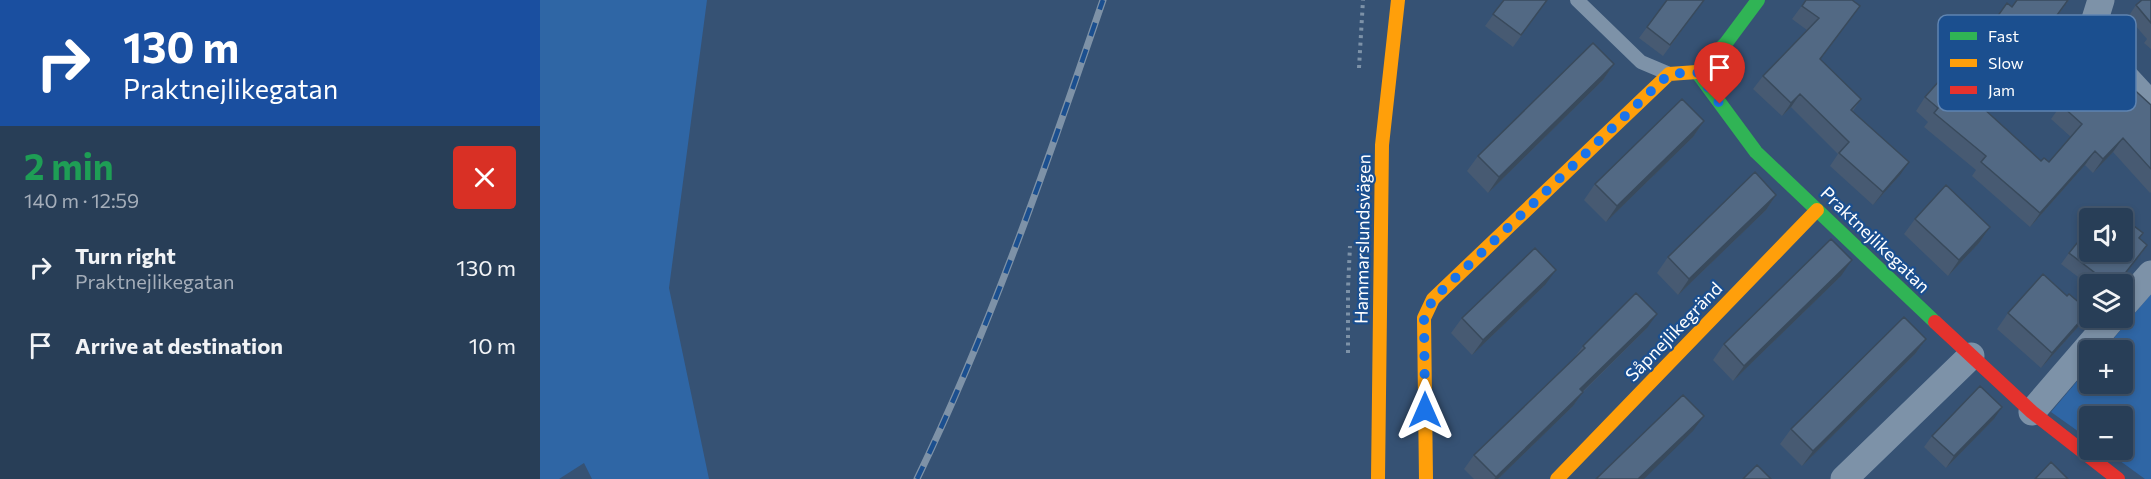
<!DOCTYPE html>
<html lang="en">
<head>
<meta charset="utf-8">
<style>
	body { margin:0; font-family:Commissioner,sans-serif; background:#344961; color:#f1f3f6; height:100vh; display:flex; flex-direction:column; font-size:22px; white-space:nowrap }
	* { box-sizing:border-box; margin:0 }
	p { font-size:20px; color:#a5aeba }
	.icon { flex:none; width:33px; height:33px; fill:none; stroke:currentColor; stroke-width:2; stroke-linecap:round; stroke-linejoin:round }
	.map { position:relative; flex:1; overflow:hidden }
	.side { display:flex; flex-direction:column; background:#283e57; width:540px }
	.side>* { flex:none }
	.guide { background:#1a4fa0; color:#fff; overflow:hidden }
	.fabs { position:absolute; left:1539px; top:208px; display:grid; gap:12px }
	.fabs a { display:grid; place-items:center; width:54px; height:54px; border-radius:6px; background:#283e57; box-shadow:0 3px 9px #0003,0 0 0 2px #44576d; font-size:30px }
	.pin { position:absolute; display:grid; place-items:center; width:51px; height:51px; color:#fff; margin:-62px -26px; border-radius:50% 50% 50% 0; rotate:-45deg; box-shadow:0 0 6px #0007 }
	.pin .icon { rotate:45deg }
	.me { position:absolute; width:66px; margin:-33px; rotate:0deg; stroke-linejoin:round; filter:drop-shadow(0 0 4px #0008) }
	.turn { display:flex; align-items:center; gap:21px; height:126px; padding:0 24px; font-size:27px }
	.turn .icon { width:78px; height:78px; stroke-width:2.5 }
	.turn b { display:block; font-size:42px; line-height:51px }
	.round { display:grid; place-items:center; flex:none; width:63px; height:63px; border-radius:6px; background:#344961 }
	.overview { display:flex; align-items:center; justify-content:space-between; height:102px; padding:0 24px }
	h1 { font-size:36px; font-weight:700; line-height:45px; color:#1e9e55 }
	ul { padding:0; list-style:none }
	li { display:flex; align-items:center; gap:18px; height:78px; padding:0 24px }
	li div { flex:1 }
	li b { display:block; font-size:22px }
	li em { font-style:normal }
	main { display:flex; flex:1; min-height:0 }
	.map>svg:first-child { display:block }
	.green { fill:#2f66a5 }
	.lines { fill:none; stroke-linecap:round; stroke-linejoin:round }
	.path { stroke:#7d92a8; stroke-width:4; stroke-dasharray:3 4.5; stroke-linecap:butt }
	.lane { stroke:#7d92a8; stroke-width:14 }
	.street { stroke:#7d92a8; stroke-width:27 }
	.fast { stroke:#30b455; stroke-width:14 }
	.slow { stroke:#ff9f0a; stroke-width:14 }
	.jam { stroke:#e5322d; stroke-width:14 }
	.rail-casing { stroke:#7e92a7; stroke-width:7 }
	.rail { stroke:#1b4f8f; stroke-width:4.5; stroke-dasharray:14; stroke-linecap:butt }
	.wall { fill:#475a72 }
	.shaded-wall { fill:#394a5c }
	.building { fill:#526984; stroke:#394a5c; stroke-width:1.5 }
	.route { stroke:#1a73e8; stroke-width:10; stroke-dasharray:0 18 }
	.labels { text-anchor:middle; stroke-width:4.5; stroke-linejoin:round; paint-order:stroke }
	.street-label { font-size:18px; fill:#fff; stroke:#1b4f8f }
	.key { fill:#1b4f8f; stroke:#5f84b1; stroke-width:1.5 }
	.key-label { font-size:16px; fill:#fff }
</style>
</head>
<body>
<main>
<section class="side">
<div class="guide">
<div class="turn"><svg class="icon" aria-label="right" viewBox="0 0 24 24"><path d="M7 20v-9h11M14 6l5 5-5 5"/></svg><div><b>130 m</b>Praktnejlikegatan</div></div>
</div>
<div class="overview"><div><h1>2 min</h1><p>140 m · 12:59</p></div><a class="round" style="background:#d93025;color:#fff"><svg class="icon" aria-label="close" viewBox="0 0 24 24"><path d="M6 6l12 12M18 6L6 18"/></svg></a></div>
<ul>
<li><svg class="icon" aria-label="right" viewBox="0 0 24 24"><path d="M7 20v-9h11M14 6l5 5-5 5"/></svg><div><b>Turn right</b><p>Praktnejlikegatan</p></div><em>130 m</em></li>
<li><svg class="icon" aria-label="arrive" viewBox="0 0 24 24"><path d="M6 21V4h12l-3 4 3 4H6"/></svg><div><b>Arrive at destination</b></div><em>10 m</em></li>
</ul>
</section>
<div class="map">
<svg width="1611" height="479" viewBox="0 0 1611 479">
	<rect width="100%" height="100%" fill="#365274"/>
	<path class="green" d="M 0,0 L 167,0 L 129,288 L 169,479 L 52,479 L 44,463 L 19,479 L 0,479 Z
		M 1611,294 L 1611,479 L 1605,479 L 1565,450 L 1582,450 L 1582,417 L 1550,417 L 1549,439 L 1511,412 L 1549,367 L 1550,384 L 1582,384 L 1582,351 L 1563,351 Z"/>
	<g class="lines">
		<path class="path" d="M 819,68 L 823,0
			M 808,353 L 808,288 L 810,246"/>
		<path class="lane" d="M 1037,0 L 1101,62 L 1127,73"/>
		<path class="street" d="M 1561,0 L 1551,32 L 1564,54 L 1611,105
			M 1582,307 L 1611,274
			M 1492,412 L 1573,318
			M 1304,479 L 1431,356"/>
		<path class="fast" d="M 1218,0 L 1186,43 L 1157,72 L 1216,152 L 1395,322"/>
		<path class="slow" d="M 838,479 L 842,145 L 858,0
			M 886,479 L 884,318 L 893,299 L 1129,74 L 1157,72
			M 1017,479 L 1277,210"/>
		<path class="jam" d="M 1395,322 L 1492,412 L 1578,479"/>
		<g class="rail-casing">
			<path id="rail" d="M 377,479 C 451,326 508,161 563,0"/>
		</g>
		<use href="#rail" class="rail"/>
	</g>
	<path class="wall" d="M 964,0 L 1007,0 L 973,47 L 945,26 Z
		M 1127,0 L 1156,11 L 1123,56 L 1099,38 Z
		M 1266,0 L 1310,19 L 1280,60 L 1321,99 L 1313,111 L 1360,175 L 1333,205 L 1290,166 L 1298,154 L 1251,107 L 1242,116 L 1213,89 L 1223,76 L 1267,30 L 1252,19 Z
		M 1529,0 L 1479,67 L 1441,40 L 1467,3 L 1472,7 Z
		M 1611,0 L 1611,49 L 1604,43 L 1607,39 L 1588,17 L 1596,5 Z
		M 1074,64 L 1063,80 L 948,193 L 927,171 L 938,156 Z
		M 1416,93 L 1444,109 L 1501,161 L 1509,162 L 1531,137 L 1511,119 L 1521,105 L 1554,99 L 1611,105 L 1611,192 L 1610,193 L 1573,152 L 1553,173 L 1545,165 L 1490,227 L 1432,176 L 1436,170 L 1384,127 L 1388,122 L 1376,111 L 1385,97 Z
		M 1164,121 L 1153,137 L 1066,222 L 1044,200 L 1055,184 Z
		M 1236,195 L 1226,210 L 1138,295 L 1117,273 L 1128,257 Z
		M 1375,219 L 1450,227 L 1439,243 L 1408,276 L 1364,234 Z
		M 1599,239 L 1607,245 L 1577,285 L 1550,286 L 1521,264 L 1529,253 L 1550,252 Z
		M 1301,276 L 1193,381 L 1173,360 L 1184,344 Z
		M 1005,285 L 932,355 L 911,333 L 922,318 Z
		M 1468,313 L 1538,327 L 1501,368 L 1457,329 Z
		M 1107,328 L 1043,392 L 1033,406 L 958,479 L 934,479 L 924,469 L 934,455 L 1034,358 L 1043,346 Z
		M 1386,339 L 1375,354 L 1262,466 L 1240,444 L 1251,429 Z
		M 1454,419 L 1406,468 L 1384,447 L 1392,436 Z"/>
	<path class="shaded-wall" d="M 1074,64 L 1063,80 L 948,193 L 959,177 Z
		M 1260,94 L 1251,107 L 1242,116 L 1251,103 Z
		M 1164,121 L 1153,137 L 1066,222 L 1077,206 Z
		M 1583,138 L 1573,152 L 1553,173 L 1563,159 Z
		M 1555,151 L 1545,165 L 1490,227 L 1500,213 Z
		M 1369,162 L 1360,175 L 1333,205 L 1343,192 Z
		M 1236,195 L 1226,210 L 1138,295 L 1149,279 Z
		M 1450,227 L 1439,243 L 1408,276 L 1419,260 Z
		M 1312,260 L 1301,276 L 1193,381 L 1204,366 Z
		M 1016,270 L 1005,285 L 932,355 L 943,340 Z
		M 1549,311 L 1538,327 L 1501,368 L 1512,353 Z
		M 1117,314 L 1107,328 L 1031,403 L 1040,389 Z
		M 1386,339 L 1375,354 L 1262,466 L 1273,451 Z
		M 1043,392 L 1033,406 L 958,479 L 954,479 Z
		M 1462,407 L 1454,419 L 1406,468 L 1414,456 Z
		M 1164,416 L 1153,431 L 1104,479 L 1098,479 Z"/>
	<path class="building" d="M 964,0 L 1007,0 L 981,35 L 953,14 Z
		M 1127,0 L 1164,0 L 1130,45 L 1107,27 Z
		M 1266,0 L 1312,0 L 1320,6 L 1280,59 L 1321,99 L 1311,110 L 1369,162 L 1343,192 L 1299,153 L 1309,142 L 1260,94 L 1251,103 L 1223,76 L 1279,18 L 1262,6 Z
		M 1477,0 L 1528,0 L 1490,52 L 1452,24 L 1467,3 L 1472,7 Z
		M 1602,0 L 1611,0 L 1611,23 L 1596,5 Z
		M 1053,43 L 1074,64 L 959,177 L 938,156 Z
		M 1432,74 L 1455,93 L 1443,108 L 1501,161 L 1504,158 L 1509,162 L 1542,124 L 1521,105 L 1539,86 L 1554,99 L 1577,74 L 1611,105 L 1611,169 L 1583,138 L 1563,159 L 1555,151 L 1500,213 L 1441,162 L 1446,156 L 1394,113 L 1398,108 L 1385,97 L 1400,80 L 1416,93 Z
		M 1142,99 L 1164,121 L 1077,206 L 1055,184 Z
		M 1215,172 L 1236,195 L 1149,279 L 1128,257 Z
		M 1406,185 L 1450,227 L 1419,260 L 1375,219 Z
		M 1586,220 L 1603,233 L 1599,238 L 1607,245 L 1576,285 L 1571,285 L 1529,253 L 1546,232 L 1550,234 L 1550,252 L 1582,252 L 1582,224 Z
		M 1291,239 L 1312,260 L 1204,366 L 1184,344 Z
		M 995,248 L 1016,270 L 943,340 L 922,318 Z
		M 1503,274 L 1527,296 L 1529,294 L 1549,311 L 1512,353 L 1468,313 Z
		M 1096,293 L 1117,314 L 1040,389 L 1043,392 L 956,477 L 934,455 L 1045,348 L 1043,346 Z
		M 1364,317 L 1386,339 L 1273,451 L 1251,429 Z
		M 1440,386 L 1462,407 L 1414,456 L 1392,436 Z
		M 1143,395 L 1164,416 L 1098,479 L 1056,479 Z
		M 1511,462 L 1528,479 L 1495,479 Z
		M 1217,465 L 1231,479 L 1203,479 Z"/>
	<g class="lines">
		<path class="route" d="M 885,410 L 884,318 L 893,299 L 1129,74 L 1157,72 L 1180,104"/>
	</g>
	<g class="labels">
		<g class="street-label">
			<text transform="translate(823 239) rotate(-89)" y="6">Hammarslundsvägen</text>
			<text transform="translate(1335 240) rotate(44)" y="6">Praktnejlikegatan</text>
			<text transform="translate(1134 332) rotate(-46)" y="6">Såpnejlikegränd</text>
		</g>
	</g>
	<rect x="1398" y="15" width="198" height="96" rx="9" class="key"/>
	<rect x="1410" y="32" width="27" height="8" fill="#30b455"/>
	<rect x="1410" y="59" width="27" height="8" fill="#ff9f0a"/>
	<rect x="1410" y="86" width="27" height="8" fill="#e5322d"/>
	<g class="key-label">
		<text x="1448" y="42">Fast</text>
		<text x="1448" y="69">Slow</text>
		<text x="1448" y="96">Jam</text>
	</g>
</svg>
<div class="fabs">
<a><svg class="icon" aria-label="sound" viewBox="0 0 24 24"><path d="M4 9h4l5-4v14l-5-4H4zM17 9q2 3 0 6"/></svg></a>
<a><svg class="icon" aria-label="layers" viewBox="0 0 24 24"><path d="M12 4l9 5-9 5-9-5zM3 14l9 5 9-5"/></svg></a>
<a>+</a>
<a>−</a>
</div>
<div class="pin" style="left:1180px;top:104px;background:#d93025"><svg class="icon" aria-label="arrive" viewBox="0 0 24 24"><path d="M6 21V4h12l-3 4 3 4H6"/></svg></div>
<svg class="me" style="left:885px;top:410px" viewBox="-20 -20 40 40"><path d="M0-17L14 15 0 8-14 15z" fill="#1a73e8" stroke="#fff" stroke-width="4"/></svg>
</div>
</main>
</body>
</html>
